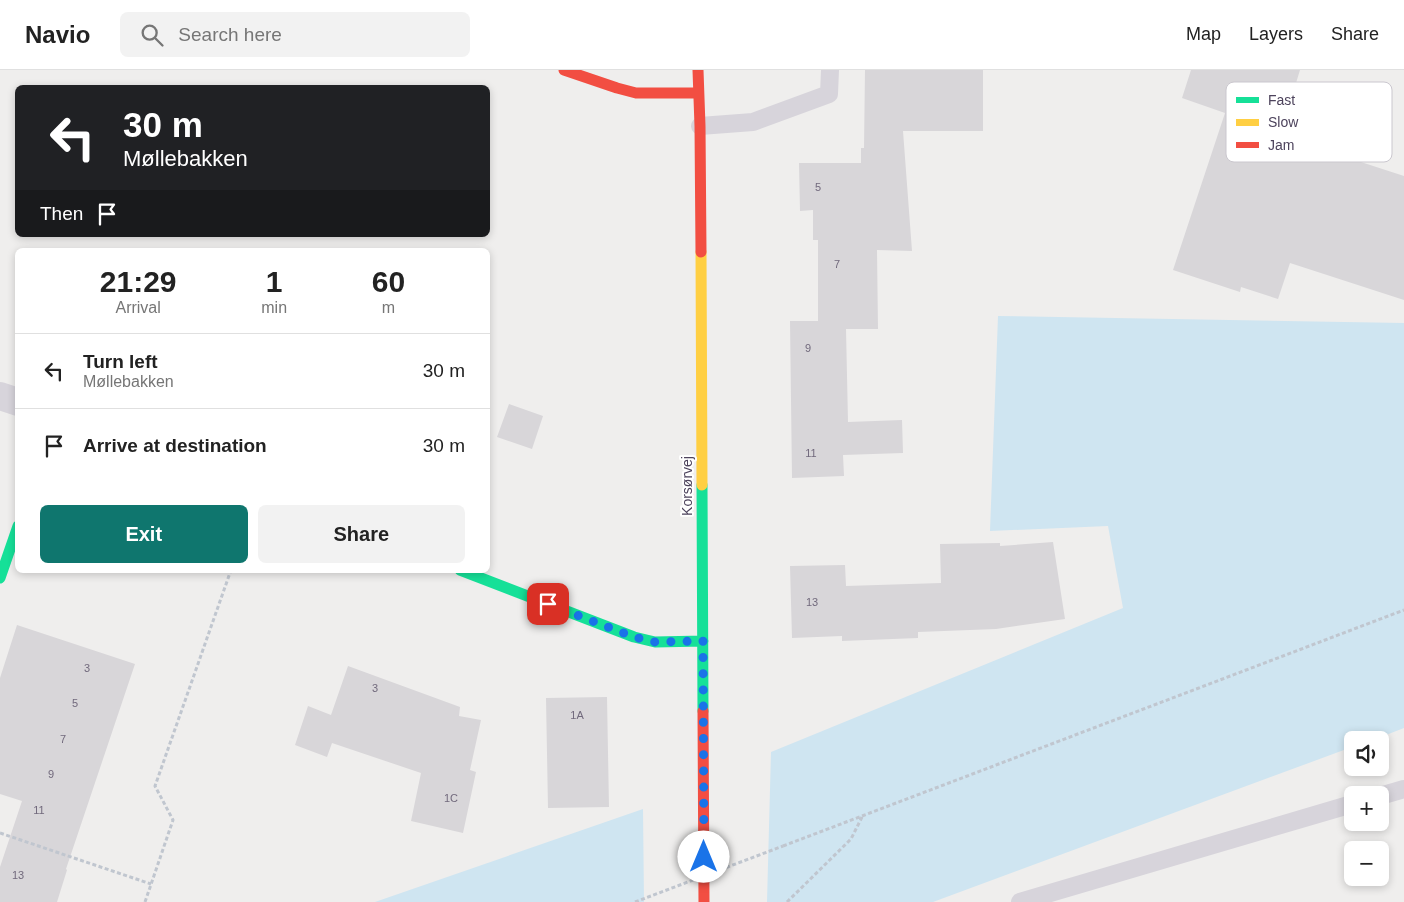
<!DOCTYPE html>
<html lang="en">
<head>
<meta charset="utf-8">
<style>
	body { margin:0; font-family:Arial,sans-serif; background:#f2f2f2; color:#222; height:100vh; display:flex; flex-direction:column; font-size:19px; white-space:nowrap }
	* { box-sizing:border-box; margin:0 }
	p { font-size:16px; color:#767676 }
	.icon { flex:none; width:28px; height:28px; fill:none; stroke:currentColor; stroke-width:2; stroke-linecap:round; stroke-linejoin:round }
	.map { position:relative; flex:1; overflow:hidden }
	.details { position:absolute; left:15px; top:178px; width:475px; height:325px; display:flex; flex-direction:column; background:#fff; border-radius:8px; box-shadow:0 2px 8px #0003 }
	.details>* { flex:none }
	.top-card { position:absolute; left:15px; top:15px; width:475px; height:152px; border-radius:8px; box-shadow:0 2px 8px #0003; background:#202124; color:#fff; overflow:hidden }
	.buttons { position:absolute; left:1344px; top:661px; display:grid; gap:10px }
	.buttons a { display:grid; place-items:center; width:45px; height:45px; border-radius:8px; background:#fff; box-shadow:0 2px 8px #0003; font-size:25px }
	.pin { position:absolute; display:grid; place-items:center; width:42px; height:42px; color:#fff; margin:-21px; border-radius:10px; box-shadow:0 2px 8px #0006 }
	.me { position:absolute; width:55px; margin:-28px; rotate:0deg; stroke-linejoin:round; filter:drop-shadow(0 0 4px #0008) }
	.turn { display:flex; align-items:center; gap:18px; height:105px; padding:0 25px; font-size:22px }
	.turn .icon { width:65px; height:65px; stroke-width:2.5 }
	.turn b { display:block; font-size:35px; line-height:42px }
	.then { display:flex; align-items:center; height:48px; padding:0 25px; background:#0003; gap:10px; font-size:19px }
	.eta { display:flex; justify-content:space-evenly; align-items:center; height:85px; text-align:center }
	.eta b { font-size:30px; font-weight:700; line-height:35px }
	.action { display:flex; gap:10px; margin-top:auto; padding:10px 25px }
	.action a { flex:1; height:58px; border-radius:8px; background:#0f766e; color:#fff; font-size:20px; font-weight:700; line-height:58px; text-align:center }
	.action a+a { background:#f2f2f2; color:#222 }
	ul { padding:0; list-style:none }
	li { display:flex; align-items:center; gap:15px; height:75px; padding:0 25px; border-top:1px solid #e0e0e0 }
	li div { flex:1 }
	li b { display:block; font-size:19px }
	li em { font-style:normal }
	header { display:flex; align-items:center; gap:30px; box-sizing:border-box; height:70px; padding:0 25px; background:#fff; border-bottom:1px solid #e0e0e0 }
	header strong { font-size:24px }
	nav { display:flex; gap:28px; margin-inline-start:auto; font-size:18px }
	.search { width:350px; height:45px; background:#f2f2f2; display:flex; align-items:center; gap:12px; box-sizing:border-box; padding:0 18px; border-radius:8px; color:#767676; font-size:19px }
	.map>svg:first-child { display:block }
	.green { fill:#cfe5f1 }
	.building { fill:#d8d6d9 }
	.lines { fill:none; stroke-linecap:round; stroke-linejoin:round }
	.path { stroke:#c0c6cf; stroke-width:3; stroke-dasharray:4 2.5; stroke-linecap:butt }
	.lane { stroke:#d7d4db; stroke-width:18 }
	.street { stroke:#d7d4db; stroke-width:28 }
	.fast { stroke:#16e098; stroke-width:11 }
	.slow { stroke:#ffcf43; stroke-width:11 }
	.jam { stroke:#f24e42; stroke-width:11 }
	.path-bridge { stroke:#c0c6cf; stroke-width:3; stroke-dasharray:4 2.5; stroke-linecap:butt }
	.route { stroke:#1a73e8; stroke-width:9; stroke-dasharray:0 16.2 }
	.labels { text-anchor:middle; stroke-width:4; stroke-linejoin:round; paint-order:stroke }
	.number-label { font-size:11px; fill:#71697c }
	.street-label { font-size:14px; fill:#4d435c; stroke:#fff }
	.key { fill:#fff; stroke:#cac7ce; stroke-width:1 }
	.key-label { font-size:14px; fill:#4d435c }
</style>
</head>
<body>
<header>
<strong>Navio</strong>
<div class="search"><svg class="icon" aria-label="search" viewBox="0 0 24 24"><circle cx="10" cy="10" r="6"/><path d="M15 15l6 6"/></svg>Search here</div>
<nav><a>Map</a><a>Layers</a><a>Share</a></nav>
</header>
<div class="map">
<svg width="1404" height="832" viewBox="0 0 1404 832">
	<rect width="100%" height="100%" fill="#efeeed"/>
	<path class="green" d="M 998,246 L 1404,253 L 1404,658 L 1373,670 L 1352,670 L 1352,677 L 933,832 L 767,832 L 771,682 L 1123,538 L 1108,456 L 990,461 Z
		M 643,739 L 644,832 L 375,832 Z"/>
	<path class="building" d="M 865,0 L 983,0 L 983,61 L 903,61 L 912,181 L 877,180 L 878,259 L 846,259 L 848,352 L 902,350 L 903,383 L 843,385 L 844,406 L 792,408 L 790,251 L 818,251 L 818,170 L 813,170 L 813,140 L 800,141 L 799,93 L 861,93 L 861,78 L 864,78 Z
		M 1191,0 L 1300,0 L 1296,13 L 1344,29 L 1327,81 L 1404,106 L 1404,230 L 1290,193 L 1278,229 L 1241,217 L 1240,222 L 1173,200 L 1225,43 L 1182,28 Z
		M 509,334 L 543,346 L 532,379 L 497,367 Z
		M 1053,472 L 1065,549 L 996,559 L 918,562 L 918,568 L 842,571 L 842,566 L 792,568 L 790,496 L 845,495 L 846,516 L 941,513 L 940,474 L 1000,473 L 1000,476 Z
		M 17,555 L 135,594 L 66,799 L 67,800 L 57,832 L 0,832 L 0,797 L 22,731 L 0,724 L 0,608 Z
		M 348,596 L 460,637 L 459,646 L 481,650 L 470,700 L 476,702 L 463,763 L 411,751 L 421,703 L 332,673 L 327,687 L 295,675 L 308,636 L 331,645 Z
		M 607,627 L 609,737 L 548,738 L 546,628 Z"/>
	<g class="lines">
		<path class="path" d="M 0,763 L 151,814
			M 783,776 L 1404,540
			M 145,832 L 173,750 L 155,716 L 231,500
			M 787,832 L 851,769 L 862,747"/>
		<path class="lane" d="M 700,56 L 753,52 L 829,24 L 830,0
			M 1380,726 L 1404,719
			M 1020,832 L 1352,734"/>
		<path class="street" d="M 0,326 L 18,332"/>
		<path class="fast" d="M 702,415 L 703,641
			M 460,500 L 634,567 L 655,572 L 703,571
			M 0,508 L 18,456"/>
		<path class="slow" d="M 701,182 L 702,415"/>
		<path class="jam" d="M 564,0 L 617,18 L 636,23 L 698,23
			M 698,0 L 700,56 L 701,182
			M 703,641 L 704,832"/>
		<path class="path-bridge" d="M 635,832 L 783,776"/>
	</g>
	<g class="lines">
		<path class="route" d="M 548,534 L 634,567 L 655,572 L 703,571 L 704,787"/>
	</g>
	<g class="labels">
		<g class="number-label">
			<text x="818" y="121">5</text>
			<text x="837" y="198">7</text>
			<text x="808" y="282">9</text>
			<text x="811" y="387">11</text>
			<text x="812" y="536">13</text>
			<text x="87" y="602">3</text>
			<text x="375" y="622">3</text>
			<text x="75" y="637">5</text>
			<text x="577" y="649">1A</text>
			<text x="63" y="673">7</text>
			<text x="51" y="708">9</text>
			<text x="451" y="732">1C</text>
			<text x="39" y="744">11</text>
			<text x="18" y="809">13</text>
		</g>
		<g class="street-label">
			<text transform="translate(687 416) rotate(-90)" y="5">Korsørvej</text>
		</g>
	</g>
	<rect x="1226" y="12" width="166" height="80" rx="8" class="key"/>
	<rect x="1236" y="27" width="23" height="6" fill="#16e098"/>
	<rect x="1236" y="49" width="23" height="7" fill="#ffcf43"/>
	<rect x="1236" y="72" width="23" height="6" fill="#f24e42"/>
	<g class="key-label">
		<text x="1268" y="35">Fast</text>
		<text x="1268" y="57">Slow</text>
		<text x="1268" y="80">Jam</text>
	</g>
</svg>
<div class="buttons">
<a><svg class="icon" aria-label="sound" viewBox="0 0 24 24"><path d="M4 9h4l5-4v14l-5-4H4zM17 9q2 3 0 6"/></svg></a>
<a>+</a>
<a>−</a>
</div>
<div class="pin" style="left:548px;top:534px;background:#d93025"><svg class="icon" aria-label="arrive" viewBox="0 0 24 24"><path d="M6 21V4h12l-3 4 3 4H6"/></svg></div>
<svg class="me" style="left:704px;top:787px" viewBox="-20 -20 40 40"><circle r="19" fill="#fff"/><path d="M0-13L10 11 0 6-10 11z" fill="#1a73e8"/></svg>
<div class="top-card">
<div class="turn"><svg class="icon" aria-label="left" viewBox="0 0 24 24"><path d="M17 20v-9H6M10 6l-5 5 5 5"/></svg><div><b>30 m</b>Møllebakken</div></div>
<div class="then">Then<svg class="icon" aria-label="arrive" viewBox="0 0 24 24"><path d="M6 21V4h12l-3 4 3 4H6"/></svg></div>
</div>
<section class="details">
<div class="eta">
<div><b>21:29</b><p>Arrival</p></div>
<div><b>1</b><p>min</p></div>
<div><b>60</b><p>m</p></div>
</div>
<ul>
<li><svg class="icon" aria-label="left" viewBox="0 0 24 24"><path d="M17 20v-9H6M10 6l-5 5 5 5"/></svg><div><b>Turn left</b><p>Møllebakken</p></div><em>30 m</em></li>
<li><svg class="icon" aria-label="arrive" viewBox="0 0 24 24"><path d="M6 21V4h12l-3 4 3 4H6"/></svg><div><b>Arrive at destination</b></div><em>30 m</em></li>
</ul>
<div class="action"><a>Exit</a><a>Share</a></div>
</section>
</div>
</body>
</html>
